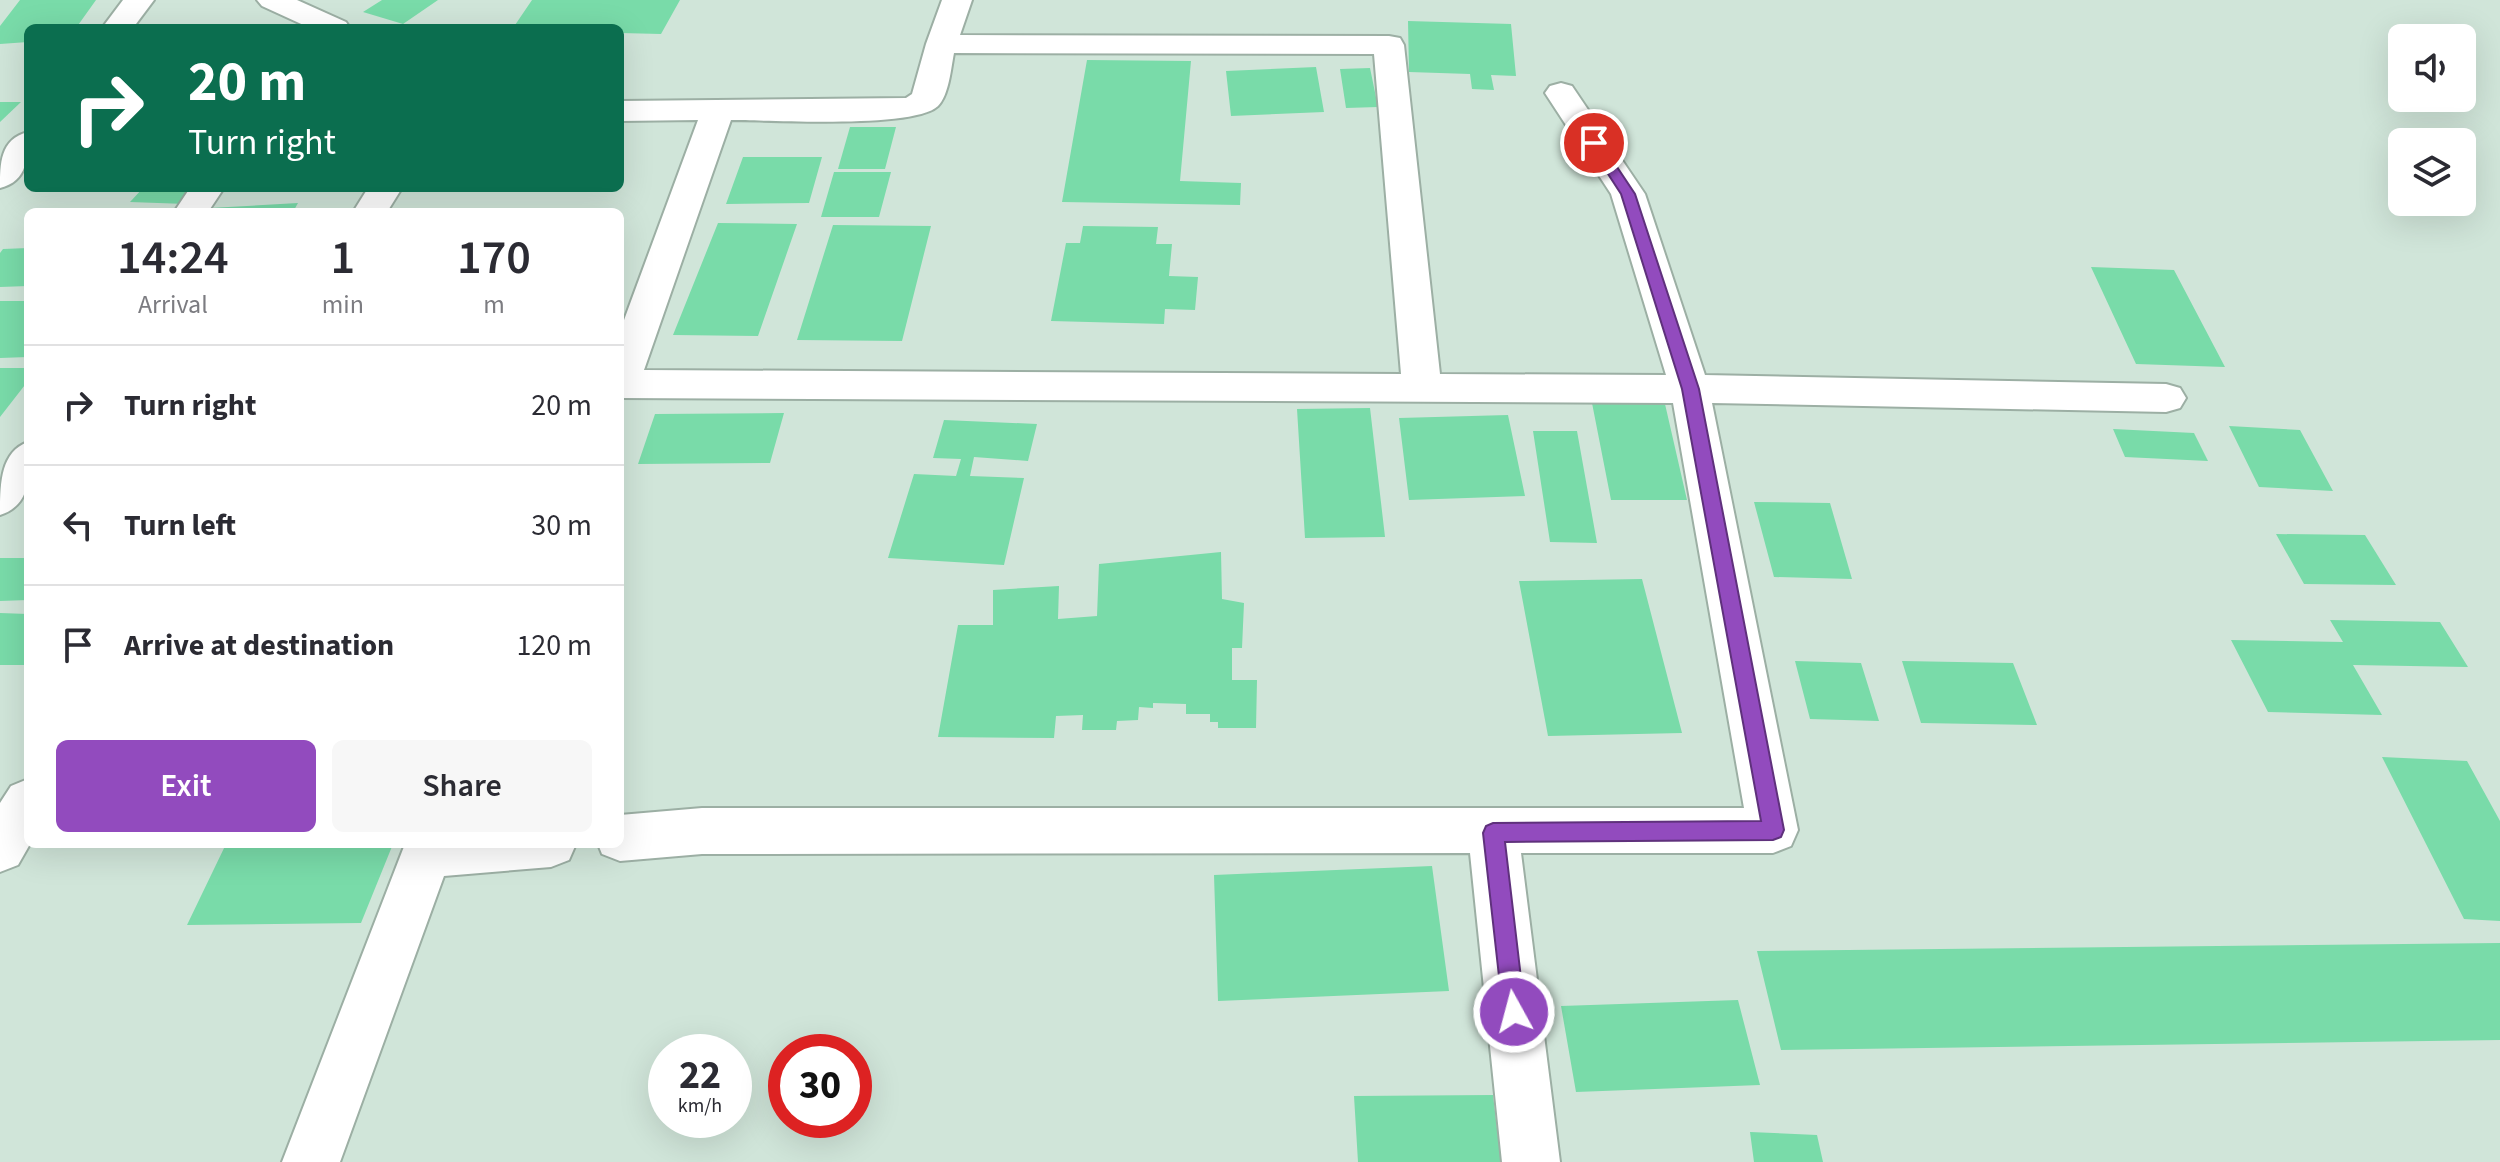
<!DOCTYPE html>
<html lang="en">
<head>
<meta charset="utf-8">
<style>
	body { margin:0; font-family:"Source Sans 3",sans-serif; background:#f7f7f7; color:#2b2b33; height:100vh; display:flex; flex-direction:column; font-size:30px; white-space:nowrap }
	* { box-sizing:border-box; margin:0 }
	p { font-size:26px; color:#7c7c81 }
	.icon { flex:none; width:44px; height:44px; fill:none; stroke:currentColor; stroke-width:2; stroke-linecap:round; stroke-linejoin:round }
	.map { position:relative; flex:1; overflow:hidden }
	.side { position:absolute; left:24px; top:208px; width:600px; height:640px; display:flex; flex-direction:column; background:#fff; border-radius:12px; box-shadow:0 8px 32px #0002 }
	.side>* { flex:none }
	.hud { position:absolute; left:24px; top:24px; width:600px; height:168px; border-radius:12px; box-shadow:0 8px 32px #0002; background:#0b6e4f; color:#fff; overflow:hidden }
	.controls { position:absolute; left:2388px; top:24px; display:grid; gap:16px }
	.controls a { display:grid; place-items:center; width:88px; height:88px; border-radius:12px; background:#fff; box-shadow:0 8px 32px #0002; font-size:40px }
	.speed { position:absolute; left:648px; top:1034px; display:flex; gap:16px; font-size:40px; font-weight:700; text-align:center }
	.speed>* { display:grid; place-content:center; width:104px; height:104px; border-radius:50%; background:#fff; box-shadow:0 8px 32px #0002; line-height:1 }
	.speed small { font-size:20px; font-weight:400 }
	.speed .limit { border:12px solid #d22; background:#fff; color:#111 }
	.pin { position:absolute; display:grid; place-items:center; width:68px; height:68px; color:#fff; margin:-34px; border:4px solid #fff; border-radius:50%; box-shadow:0 2px 8px #0007 }
	.me { position:absolute; width:88px; margin:-44px; rotate:353deg; stroke-linejoin:round; filter:drop-shadow(0 0 6px #0008) }
	.turn { display:flex; align-items:center; gap:28px; height:168px; padding:0 32px; font-size:36px }
	.turn .icon { width:104px; height:104px; stroke-width:2.5 }
	.turn b { display:block; font-size:56px; line-height:68px }
	.eta { display:flex; justify-content:space-evenly; align-items:center; height:136px; text-align:center }
	.eta b { font-size:48px; font-weight:600; line-height:56px }
	.button { display:flex; gap:16px; margin-top:auto; padding:16px 32px }
	.button a { flex:1; height:92px; border-radius:12px; background:#924bbe; color:#fff; font-size:32px; font-weight:600; line-height:92px; text-align:center }
	.button a+a { background:#f7f7f7; color:#2b2b33 }
	ul { padding:0; list-style:none }
	li { display:flex; align-items:center; gap:24px; height:120px; padding:0 32px; border-top:2px solid #e1e1e2 }
	li div { flex:1 }
	li b { display:block; font-size:30px }
	li em { font-style:normal }
	.map>svg:first-child { display:block }
	.building { fill:#79dba9 }
	.lines { fill:none; stroke-linecap:round; stroke-linejoin:round }
	.minor-casing { stroke:#9cafa4; stroke-width:4 }
	.minor { fill:#fff; fill-rule:evenodd }
	.route { fill:#924bbe; stroke:#5f317c; stroke-width:2 }
</style>
</head>
<body>
<div class="map">
<svg width="2500" height="1162" viewBox="0 0 2500 1162">
	<rect width="100%" height="100%" fill="#d0e5d9"/>
	<path class="building" d="M 20,0 L 96,0 L 76,28 L 28,28 L 28,42 L 0,44 L 0,26 Z
		M 382,0 L 438,0 L 403,24 L 363,12 Z
		M 532,0 L 680,0 L 661,34 L 620,33 L 620,28 L 513,28 Z
		M 1408,21 L 1511,24 L 1516,76 L 1491,75 L 1494,90 L 1472,89 L 1470,74 L 1409,72 Z
		M 1087,60 L 1191,61 L 1180,181 L 1241,183 L 1240,205 L 1062,202 Z
		M 1316,67 L 1324,112 L 1231,116 L 1226,71 Z
		M 1370,68 L 1378,107 L 1346,108 L 1340,69 Z
		M 0,102 L 21,102 L 0,122 Z
		M 850,127 L 896,127 L 885,169 L 838,169 Z
		M 743,157 L 822,157 L 809,203 L 726,204 Z
		M 834,172 L 891,172 L 879,217 L 821,217 Z
		M 143,188 L 199,188 L 186,204 L 130,202 Z
		M 298,203 L 293,212 L 208,212 L 210,208 Z
		M 718,223 L 797,224 L 758,336 L 673,335 Z
		M 833,225 L 931,226 L 902,341 L 797,340 Z
		M 1083,226 L 1158,227 L 1156,244 L 1172,244 L 1169,276 L 1198,277 L 1195,310 L 1165,309 L 1164,324 L 1051,321 L 1066,243 L 1080,243 Z
		M 28,248 L 28,286 L 0,287 L 0,253 L 3,249 Z
		M 2091,267 L 2174,270 L 2225,367 L 2136,364 Z
		M 0,301 L 28,301 L 28,357 L 0,358 Z
		M 0,368 L 28,368 L 28,381 L 0,417 Z
		M 1592,403 L 1665,404 L 1687,500 L 1611,500 Z
		M 1370,408 L 1385,537 L 1305,538 L 1297,409 Z
		M 784,413 L 770,463 L 638,464 L 655,414 Z
		M 1508,415 L 1525,496 L 1409,500 L 1399,418 Z
		M 944,420 L 1037,424 L 1028,461 L 974,457 L 970,476 L 1024,478 L 1004,565 L 888,558 L 914,474 L 956,476 L 961,459 L 933,458 Z
		M 2229,426 L 2300,430 L 2333,491 L 2259,487 Z
		M 2113,429 L 2194,433 L 2208,461 L 2125,457 Z
		M 1533,431 L 1577,431 L 1597,543 L 1550,542 Z
		M 1754,502 L 1830,503 L 1852,579 L 1774,577 Z
		M 2276,534 L 2365,535 L 2396,585 L 2304,584 Z
		M 1221,552 L 1222,599 L 1244,603 L 1242,648 L 1232,648 L 1232,680 L 1257,680 L 1256,728 L 1218,728 L 1218,722 L 1210,722 L 1210,714 L 1186,714 L 1186,704 L 1153,703 L 1153,708 L 1139,707 L 1138,720 L 1117,721 L 1116,730 L 1082,730 L 1083,715 L 1056,716 L 1054,738 L 938,737 L 958,625 L 993,625 L 993,590 L 1059,586 L 1058,619 L 1097,616 L 1099,564 Z
		M 0,558 L 28,558 L 28,600 L 0,601 Z
		M 1642,579 L 1682,733 L 1548,736 L 1519,581 Z
		M 0,613 L 28,614 L 28,665 L 0,665 Z
		M 2330,620 L 2440,622 L 2468,667 L 2353,665 L 2382,715 L 2268,712 L 2231,640 L 2343,642 Z
		M 1795,661 L 1861,663 L 1879,721 L 1810,719 Z
		M 1902,661 L 2013,663 L 2037,725 L 1921,723 Z
		M 2382,757 L 2467,761 L 2500,821 L 2500,921 L 2464,919 Z
		M 226,844 L 393,844 L 361,923 L 187,925 Z
		M 1432,866 L 1449,991 L 1218,1001 L 1214,875 Z
		M 2500,943 L 2500,1040 L 1781,1050 L 1757,951 Z
		M 1738,1000 L 1760,1085 L 1576,1092 L 1561,1006 Z
		M 1493,1095 L 1501,1162 L 1358,1162 L 1354,1096 Z
		M 1750,1132 L 1817,1135 L 1823,1162 L 1754,1162 Z"/>
	<g class="lines">
		<g class="minor-casing">
			<path id="minor" d="M 123,0 L 154,0 L 133,28 L 102,28 Z
				M 257,0 L 297,0 L 346,22 L 350,28 L 310,28 L 262,6 Z
				M 942,0 L 972,0 L 960,35 L 1389,36 L 1400,38 L 1404,45 L 1440,374 L 1666,375 L 1611,194 L 1545,93 L 1550,86 L 1561,83 L 1572,86 L 1645,194 L 1705,375 L 2166,384 L 2180,388 L 2186,398 L 2180,408 L 2166,412 L 1712,403 L 1798,830 L 1791,846 L 1773,853 L 1521,853 L 1560,1162 L 1502,1162 L 1470,853 L 702,854 L 620,861 L 602,854 L 598,844 L 620,844 L 620,815 L 702,808 L 1744,808 L 1673,403 L 620,398 L 620,331 L 698,120 L 620,121 L 620,101 L 906,98 L 912,94 L 926,44 ZM 954,53 L 1374,54 L 1401,374 L 644,370 L 731,120 C 769,120 914,129 938,106 C 949,95 951,68 954,53 Z
				M 28,132 C 28,157 28,181 0,188 C 0,164 0,139 28,132 Z
				M 190,188 L 224,188 L 208,212 L 174,212 Z
				M 368,188 L 402,188 L 387,212 L 353,212 Z
				M 28,442 C 28,472 34,504 0,515 C 0,485 0,452 28,442 Z
				M 28,779 L 30,844 L 18,865 L 0,872 L 0,803 L 11,786 Z
				M 405,844 L 576,844 L 569,860 L 551,867 L 444,876 L 340,1162 L 282,1162 Z"/>
		</g>
		<use href="#minor" class="minor"/>
	</g>
	<path class="route" d="M 1594,139 L 1599,140 L 1635,194 L 1699,389 L 1784,830 L 1781,837 L 1773,840 L 1505,842 L 1525,1012 L 1522,1020 L 1514,1023 L 1506,1020 L 1503,1012 L 1483,833 L 1486,826 L 1493,823 L 1761,821 L 1682,389 L 1621,194 L 1588,143 Z"/>
</svg>
<div class="controls">
<a><svg class="icon" aria-label="sound" viewBox="0 0 24 24"><path d="M4 9h4l5-4v14l-5-4H4zM17 9q2 3 0 6"/></svg></a>
<a><svg class="icon" aria-label="layers" viewBox="0 0 24 24"><path d="M12 4l9 5-9 5-9-5zM3 14l9 5 9-5"/></svg></a>
</div>
<div class="speed"><div>22<small>km/h</small></div><div class="limit">30</div></div>
<div class="pin" style="left:1594px;top:143px;background:#d93025"><svg class="icon" aria-label="arrive" viewBox="0 0 24 24"><path d="M6 21V4h12l-3 4 3 4H6"/></svg></div>
<svg class="me" style="left:1514px;top:1012px" viewBox="-20 -20 40 40"><circle r="17" fill="#924bbe" stroke="#fff" stroke-width="3"/><path d="M0-11L8 9 0 5-8 9z" fill="#fff"/></svg>
<div class="hud">
<div class="turn"><svg class="icon" aria-label="right" viewBox="0 0 24 24"><path d="M7 20v-9h11M14 6l5 5-5 5"/></svg><div><b>20 m</b>Turn right</div></div>
</div>
<section class="side">
<div class="eta">
<div><b>14:24</b><p>Arrival</p></div>
<div><b>1</b><p>min</p></div>
<div><b>170</b><p>m</p></div>
</div>
<ul>
<li><svg class="icon" aria-label="right" viewBox="0 0 24 24"><path d="M7 20v-9h11M14 6l5 5-5 5"/></svg><div><b>Turn right</b></div><em>20 m</em></li>
<li><svg class="icon" aria-label="left" viewBox="0 0 24 24"><path d="M17 20v-9H6M10 6l-5 5 5 5"/></svg><div><b>Turn left</b></div><em>30 m</em></li>
<li><svg class="icon" aria-label="arrive" viewBox="0 0 24 24"><path d="M6 21V4h12l-3 4 3 4H6"/></svg><div><b>Arrive at destination</b></div><em>120 m</em></li>
</ul>
<div class="button"><a>Exit</a><a>Share</a></div>
</section>
</div>
</body>
</html>
